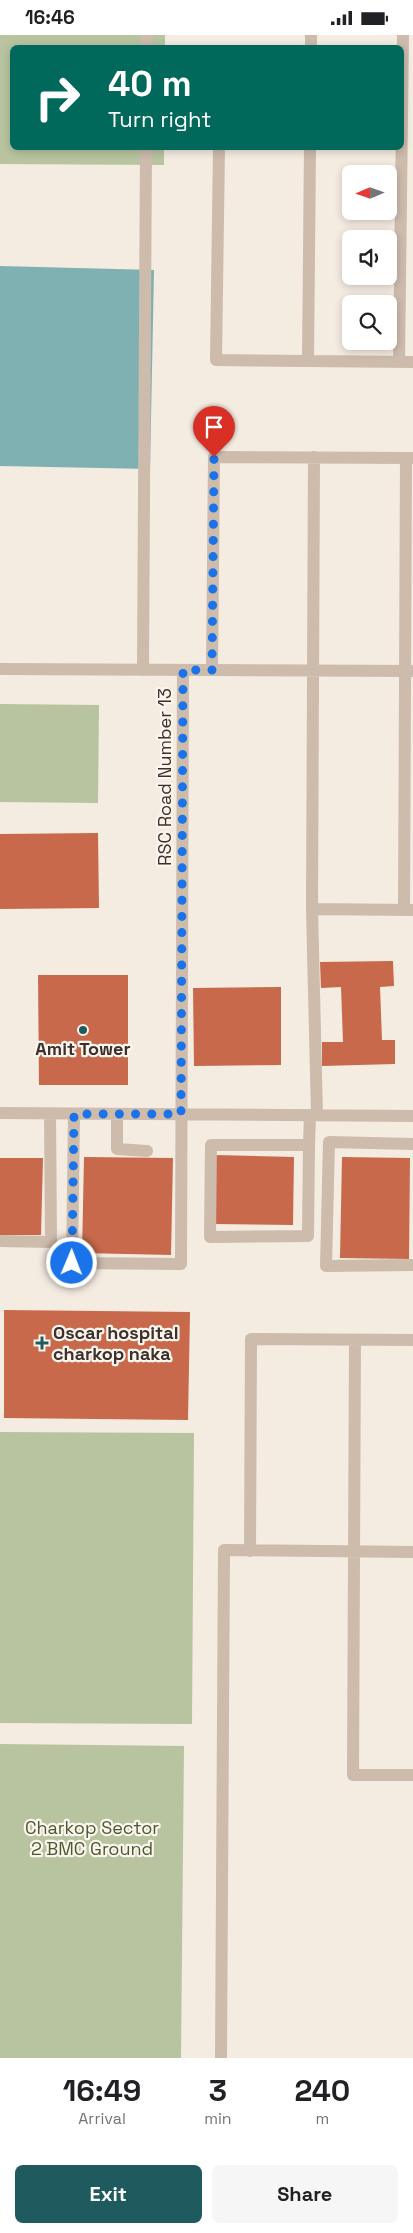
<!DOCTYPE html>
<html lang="en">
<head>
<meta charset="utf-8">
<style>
	body { margin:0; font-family:"Space Grotesk",sans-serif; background:#f6f6f6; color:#202124; height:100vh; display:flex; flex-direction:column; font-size:19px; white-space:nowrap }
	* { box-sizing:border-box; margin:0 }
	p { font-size:16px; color:#757577 }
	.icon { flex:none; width:28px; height:28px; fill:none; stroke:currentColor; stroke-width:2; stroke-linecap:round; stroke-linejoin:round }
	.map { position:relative; height:2023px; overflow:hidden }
	.panel { display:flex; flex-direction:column; background:#fff; flex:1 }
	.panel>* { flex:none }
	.guide { position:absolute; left:10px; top:10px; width:394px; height:105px; border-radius:8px; box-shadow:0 2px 8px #0003; background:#00695c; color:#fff; overflow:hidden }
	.needle { width:32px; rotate:268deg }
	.buttons { position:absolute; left:342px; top:130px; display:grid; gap:10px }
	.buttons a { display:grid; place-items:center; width:55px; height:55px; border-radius:8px; background:#fff; box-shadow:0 2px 8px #0003; font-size:25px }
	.pin { position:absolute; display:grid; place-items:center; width:42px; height:42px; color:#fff; margin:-51px -21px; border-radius:50% 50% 50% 0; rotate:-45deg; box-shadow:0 0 5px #0007 }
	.pin .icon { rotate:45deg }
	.me { position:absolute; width:55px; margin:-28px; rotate:1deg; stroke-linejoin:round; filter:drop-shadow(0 0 4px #0008) }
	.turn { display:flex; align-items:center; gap:18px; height:105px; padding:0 15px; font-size:22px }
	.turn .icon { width:65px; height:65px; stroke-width:2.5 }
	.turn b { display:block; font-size:35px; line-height:42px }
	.eta { display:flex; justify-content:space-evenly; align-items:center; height:85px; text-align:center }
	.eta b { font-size:30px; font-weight:700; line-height:35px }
	.action { display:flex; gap:10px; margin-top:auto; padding:10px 15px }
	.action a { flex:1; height:58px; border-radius:8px; background:#1f5a5e; color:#fff; font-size:20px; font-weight:700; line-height:58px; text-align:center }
	.action a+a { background:#f6f6f6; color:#202124 }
	.status { display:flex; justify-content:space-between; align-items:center; height:35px; padding:0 25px; background:#fff; direction:ltr }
	.status svg { height:14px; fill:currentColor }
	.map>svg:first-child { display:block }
	.green { fill:#b8c4a0 }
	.water { fill:#7fb0b2 }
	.building { fill:#c8694b }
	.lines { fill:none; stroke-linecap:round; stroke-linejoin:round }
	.minor { stroke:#cdbbac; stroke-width:12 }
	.route { stroke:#1a73e8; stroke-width:9; stroke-dasharray:0 16.2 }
	.poi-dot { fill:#1f5a5e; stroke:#fbf5ee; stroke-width:2 }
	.labels { text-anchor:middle; stroke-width:4.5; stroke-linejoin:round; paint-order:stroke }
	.street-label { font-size:18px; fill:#3b302b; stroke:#fbf5ee }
	.poi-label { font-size:18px; font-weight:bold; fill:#3b302b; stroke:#fbf5ee }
	.park-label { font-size:18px; fill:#4a5a2e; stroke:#fbf5ee }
</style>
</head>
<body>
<div class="status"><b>16:46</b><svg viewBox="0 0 49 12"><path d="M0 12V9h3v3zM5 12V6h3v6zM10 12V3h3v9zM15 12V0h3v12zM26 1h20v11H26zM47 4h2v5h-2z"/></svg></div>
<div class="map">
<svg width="413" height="2023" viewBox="0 0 413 2023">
	<rect width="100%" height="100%" fill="#f4ebe1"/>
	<path class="green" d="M 0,0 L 165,0 L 165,12 L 12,12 L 12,112 L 164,113 L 164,130 L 0,129 Z
		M 0,669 L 99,670 L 98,768 L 0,767 Z
		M 0,1397 L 194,1398 L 192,1689 L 0,1688 Z
		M 0,1709 L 184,1711 L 181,2023 L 0,2023 Z"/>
	<path class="water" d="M 0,231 L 154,235 L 150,434 L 0,431 Z"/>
	<path class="building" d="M 98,798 L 99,873 L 0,874 L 0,799 Z
		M 393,926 L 394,951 L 380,952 L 382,1005 L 395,1005 L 395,1029 L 322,1031 L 322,1007 L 343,1007 L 341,952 L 321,953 L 320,927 Z
		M 38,940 L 128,940 L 128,1050 L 39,1050 Z
		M 281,952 L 281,1030 L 194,1031 L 193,953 Z
		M 215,1120 L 294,1122 L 293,1190 L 214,1189 Z
		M 84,1122 L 173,1123 L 171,1220 L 82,1218 Z
		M 342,1122 L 410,1123 L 409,1224 L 340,1223 Z
		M 0,1123 L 43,1123 L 41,1200 L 0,1200 Z
		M 4,1275 L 190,1277 L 188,1385 L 4,1383 Z"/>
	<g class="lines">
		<path class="minor" d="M 147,12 L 147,0
			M 311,12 L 311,0
			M 219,112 L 216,325 L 413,327
			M 308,326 L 310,112
			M 399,327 L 403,0
			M 314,422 L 312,874 L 317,1080
			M 0,634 L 413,636
			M 143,635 L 146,112
			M 212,635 L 214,422 L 413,423
			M 312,874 L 413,875
			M 404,875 L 406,423
			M 0,1078 L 413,1081
			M 74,1079 L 72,1228 L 181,1229 L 183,635
			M 117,1079 L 117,1114 L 147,1116
			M 413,1109 L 329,1107 L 326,1231 L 413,1230
			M 309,1110 L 308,1201 L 210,1202 L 211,1110 L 309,1110 L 310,1080
			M 0,1206 L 51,1207 L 50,1079
			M 355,1305 L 353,1740 L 413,1740
			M 250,1516 L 251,1304 L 413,1305
			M 221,2023 L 224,1515 L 413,1517"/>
	</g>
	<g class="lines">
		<path class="route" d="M 72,1228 L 74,1079 L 181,1079 L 183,635 L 212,635 L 214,422"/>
	</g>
	<g class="poi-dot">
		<circle cx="83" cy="995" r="5"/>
		<path d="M39.5 1300.5h5v5h5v5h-5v5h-5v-5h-5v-5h5z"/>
	</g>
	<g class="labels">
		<g class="street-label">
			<text transform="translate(165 742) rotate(-90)" y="6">RSC Road Number 13</text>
		</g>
		<g class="poi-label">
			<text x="83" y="1020">Amit Tower</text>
			<text x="53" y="1304" text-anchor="start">Oscar hospital<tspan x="53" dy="21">charkop naka</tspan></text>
		</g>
		<g class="park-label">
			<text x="92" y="1799">Charkop Sector<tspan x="92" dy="21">2 BMC Ground</tspan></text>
		</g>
	</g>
</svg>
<div class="buttons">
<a><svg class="needle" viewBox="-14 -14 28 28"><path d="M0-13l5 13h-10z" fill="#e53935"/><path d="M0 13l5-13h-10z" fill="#757577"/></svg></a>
<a><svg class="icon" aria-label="sound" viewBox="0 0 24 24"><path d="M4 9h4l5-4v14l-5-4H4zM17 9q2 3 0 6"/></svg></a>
<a><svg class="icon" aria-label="search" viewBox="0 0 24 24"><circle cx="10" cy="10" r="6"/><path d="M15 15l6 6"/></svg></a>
</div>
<div class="pin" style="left:214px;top:422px;background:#d93025"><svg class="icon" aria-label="arrive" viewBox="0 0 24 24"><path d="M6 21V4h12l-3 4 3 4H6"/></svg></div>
<svg class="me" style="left:72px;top:1228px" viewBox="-20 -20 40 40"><circle r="17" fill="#1a73e8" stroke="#fff" stroke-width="3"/><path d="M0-11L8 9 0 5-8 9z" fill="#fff"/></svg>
<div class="guide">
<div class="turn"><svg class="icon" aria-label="right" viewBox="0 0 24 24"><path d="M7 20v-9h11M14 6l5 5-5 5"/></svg><div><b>40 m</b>Turn right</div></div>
</div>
</div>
<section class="panel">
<div class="eta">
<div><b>16:49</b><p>Arrival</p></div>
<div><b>3</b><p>min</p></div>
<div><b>240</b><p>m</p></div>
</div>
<div class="action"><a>Exit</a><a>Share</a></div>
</section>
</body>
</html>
